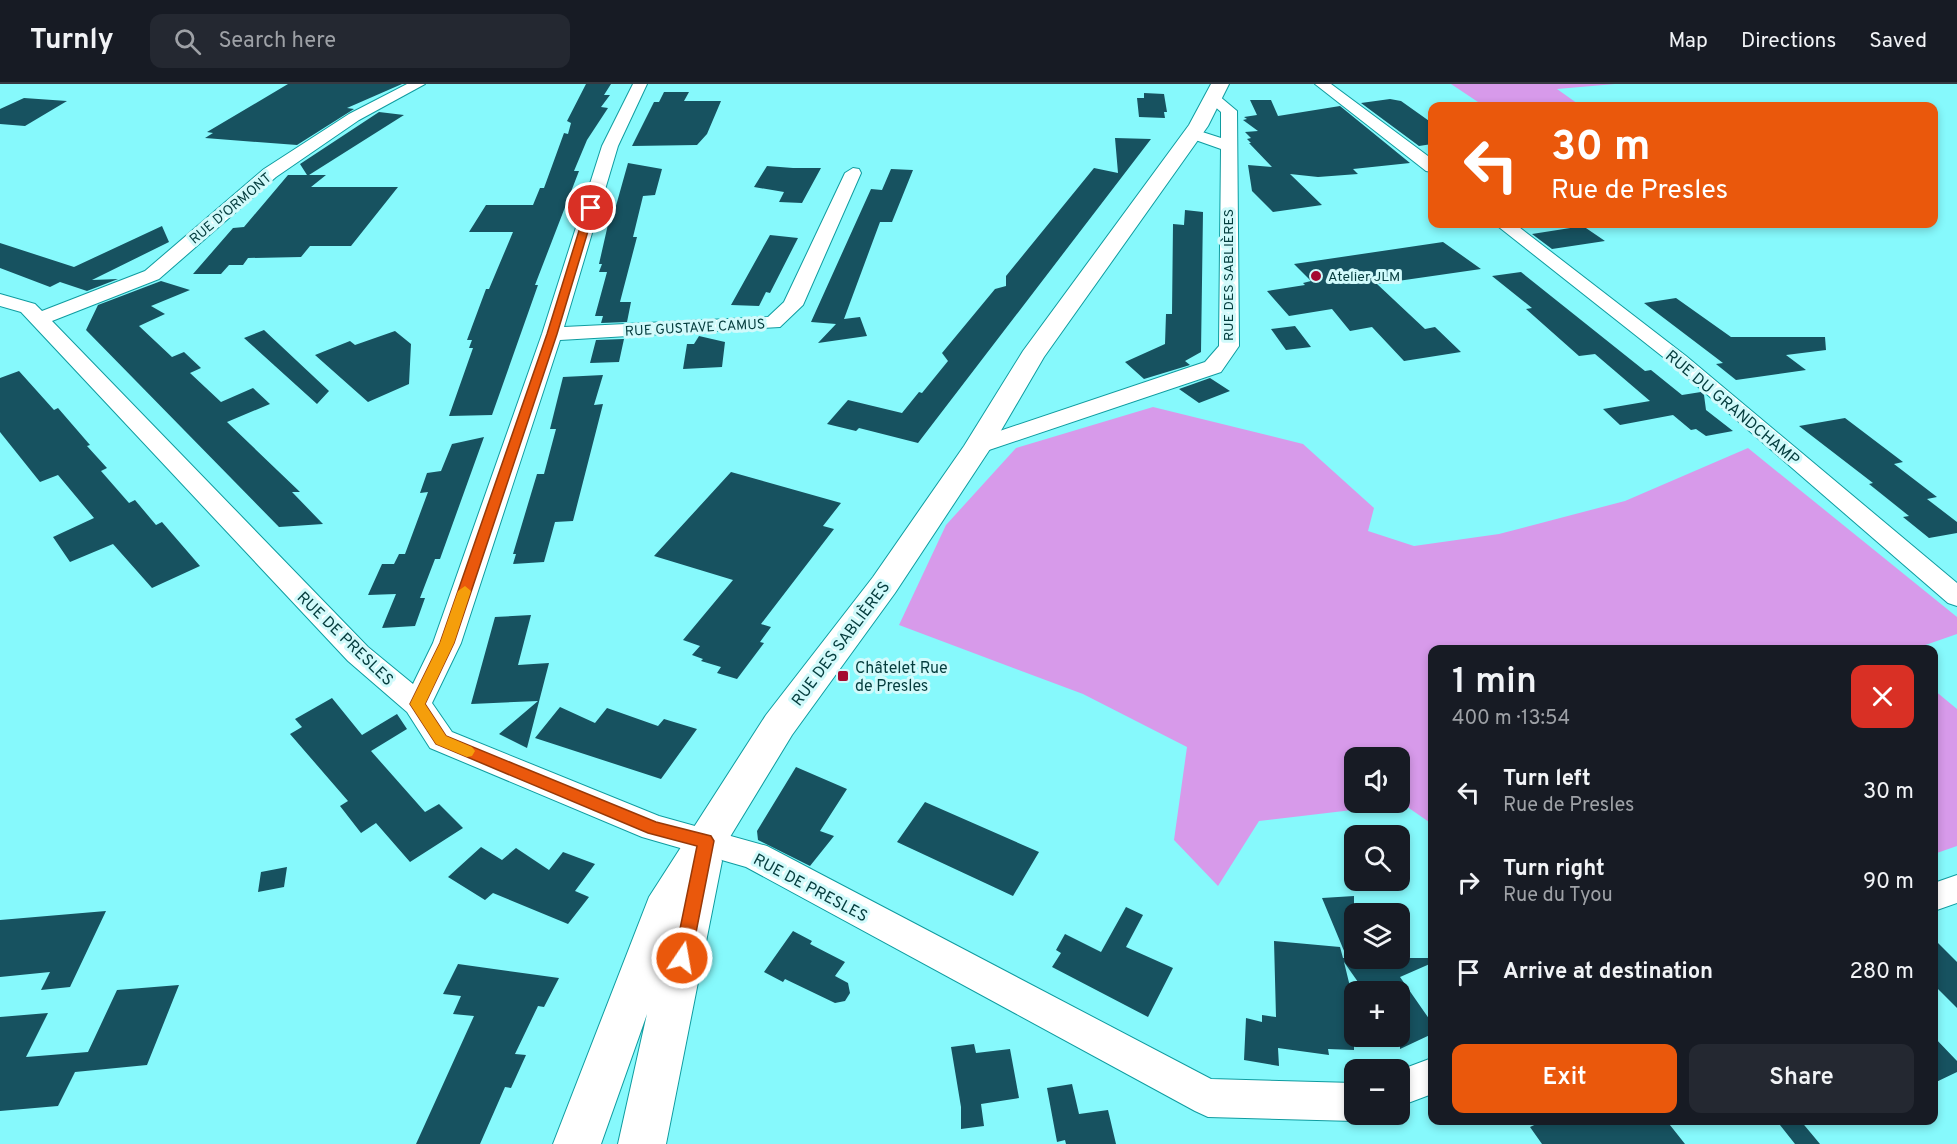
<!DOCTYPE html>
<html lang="en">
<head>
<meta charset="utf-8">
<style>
	body { margin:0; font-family:Overpass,sans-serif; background:#242831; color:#f1f3f6; height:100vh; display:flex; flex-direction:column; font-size:22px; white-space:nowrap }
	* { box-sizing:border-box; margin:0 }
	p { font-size:20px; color:#9ea1a6 }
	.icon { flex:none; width:33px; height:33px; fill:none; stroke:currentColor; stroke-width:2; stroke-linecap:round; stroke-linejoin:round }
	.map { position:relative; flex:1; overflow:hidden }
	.side { position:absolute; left:1428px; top:561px; width:510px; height:480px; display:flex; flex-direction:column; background:#171b24; border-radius:12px; box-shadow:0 3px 9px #0003 }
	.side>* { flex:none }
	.hud { position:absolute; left:1428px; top:18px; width:510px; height:126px; border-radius:12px; box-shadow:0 3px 9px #0003; background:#ea580c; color:#fff; overflow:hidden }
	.controls { position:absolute; left:1344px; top:663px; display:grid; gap:12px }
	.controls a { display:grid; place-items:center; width:66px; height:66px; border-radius:12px; background:#171b24; box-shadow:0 3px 9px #0003; font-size:30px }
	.pin { position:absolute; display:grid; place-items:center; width:51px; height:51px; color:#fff; margin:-26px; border:3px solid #fff; border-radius:50%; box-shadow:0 2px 6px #0007 }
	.me { position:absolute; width:66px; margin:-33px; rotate:12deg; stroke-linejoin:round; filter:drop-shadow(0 0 4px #0008) }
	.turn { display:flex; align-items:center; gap:21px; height:126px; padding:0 24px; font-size:27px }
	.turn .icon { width:78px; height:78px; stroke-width:2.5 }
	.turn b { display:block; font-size:42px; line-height:51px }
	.round { display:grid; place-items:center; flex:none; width:63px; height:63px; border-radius:12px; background:#242831 }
	.headline { display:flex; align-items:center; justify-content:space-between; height:102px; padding:0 24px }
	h1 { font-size:36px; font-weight:600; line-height:45px }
	.primary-button { display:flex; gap:12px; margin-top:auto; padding:12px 24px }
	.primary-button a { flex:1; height:69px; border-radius:12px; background:#ea580c; color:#fff; font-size:24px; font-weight:600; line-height:69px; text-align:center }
	.primary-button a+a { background:#242831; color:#f1f3f6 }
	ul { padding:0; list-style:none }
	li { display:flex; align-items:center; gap:18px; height:90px; padding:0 24px }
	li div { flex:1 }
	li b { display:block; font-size:22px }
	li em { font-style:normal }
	header { display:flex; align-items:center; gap:36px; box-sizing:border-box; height:84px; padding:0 30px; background:#171b24; border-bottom:2px solid #363941 }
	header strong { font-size:28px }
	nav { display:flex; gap:33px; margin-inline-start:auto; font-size:21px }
	.search { width:420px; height:54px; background:#242831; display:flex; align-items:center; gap:15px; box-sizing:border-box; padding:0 21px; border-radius:12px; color:#9ea1a6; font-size:22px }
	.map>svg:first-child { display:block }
	.green { fill:#d79aea; fill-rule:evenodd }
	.building { fill:#175260 }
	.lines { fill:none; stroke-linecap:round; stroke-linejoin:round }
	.minor-casing { stroke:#0f9ca0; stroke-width:2 }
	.major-casing { stroke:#0f9ca0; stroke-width:2 }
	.minor { fill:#fff; fill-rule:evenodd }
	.major { fill:#fff; fill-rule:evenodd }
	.route { fill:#ea580c; stroke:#983908; stroke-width:1.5 }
	.slow { fill:#f59e0b }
	.poi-dot { fill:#a50a30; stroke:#d1fafb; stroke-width:2 }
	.labels { text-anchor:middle; stroke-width:6; stroke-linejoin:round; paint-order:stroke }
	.far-street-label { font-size:14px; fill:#043c3d; stroke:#d1fafb }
	.far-poi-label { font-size:14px; fill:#043c3d; stroke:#d1fafb; text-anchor:start }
	.street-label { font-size:16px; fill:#043c3d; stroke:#d1fafb }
	.poi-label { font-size:16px; fill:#043c3d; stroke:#d1fafb; text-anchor:start }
</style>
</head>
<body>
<header>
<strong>Turnly</strong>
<div class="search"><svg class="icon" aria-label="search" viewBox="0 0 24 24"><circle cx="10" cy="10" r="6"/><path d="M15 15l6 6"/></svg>Search here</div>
<nav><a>Map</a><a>Directions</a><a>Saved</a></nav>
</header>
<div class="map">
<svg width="1957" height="1060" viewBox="0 0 1957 1060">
	<rect width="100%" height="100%" fill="#86f9fc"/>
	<path class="green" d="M 1451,0 L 1615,0 L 1557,5 L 1581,22 L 1484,22 Z
		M 1153,323 L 1303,360 L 1374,424 L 1368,447 L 1414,462 L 1499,450 L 1625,417 L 1748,364 L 1957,533 L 1957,550 L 1911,566 L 1432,566 L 1432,740 L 1403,720 L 1259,737 L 1218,802 L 1174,756 L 1187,663 L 1083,610 L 899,541 L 946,441 L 1016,364 ZM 1354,674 L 1400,674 L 1400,718 L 1354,718 Z
		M 1934,606 L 1957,625 L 1957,762 L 1934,770 Z"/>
	<path class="building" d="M 288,0 L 402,0 L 347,24 L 354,25 L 297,61 L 205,54 L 213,49 L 207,48 Z
		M 586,0 L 611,0 L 604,11 L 610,11 L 601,23 L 608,24 L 587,56 L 574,87 L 579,87 L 535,201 L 538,201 L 492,331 L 449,332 L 473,264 L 469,264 L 472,256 L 467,256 L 486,205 L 489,205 L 513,148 L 469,148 L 486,121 L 533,121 L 540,104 L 544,104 L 564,49 L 568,50 L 571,39 L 567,37 Z
		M 664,8 L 689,8 L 684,17 L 721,17 L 707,50 L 697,61 L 632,62 L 654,18 L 659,18 Z
		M 1144,9 L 1164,10 L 1167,28 L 1164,28 L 1165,34 L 1139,33 L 1137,14 L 1144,14 Z
		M 24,14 L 67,17 L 25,42 L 0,40 L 0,25 Z
		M 1390,15 L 1401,17 L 1432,39 L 1432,60 L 1419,62 L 1361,19 Z
		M 1250,16 L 1271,16 L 1278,32 L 1340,22 L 1410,79 L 1353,85 L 1358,90 L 1318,93 L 1290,90 L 1322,121 L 1273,128 L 1252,107 L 1248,81 L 1272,83 L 1249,59 L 1251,59 L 1247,55 L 1251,54 L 1245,48 L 1258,47 L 1243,36 L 1247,35 L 1244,33 L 1257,31 Z
		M 379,28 L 404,31 L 309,91 L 326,91 L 311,103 L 398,103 L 351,162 L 310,162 L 301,173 L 248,174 L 243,181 L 229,181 L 221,190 L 193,190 L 233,144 L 244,143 L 288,91 L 307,91 L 300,80 Z
		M 1115,54 L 1151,55 L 918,359 L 859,344 L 856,347 L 827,340 L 848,316 L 902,329 L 919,308 L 922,309 L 948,277 L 942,269 L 995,205 L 1006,202 L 1006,192 L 1094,84 L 1118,89 Z
		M 628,79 L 662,85 L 655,111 L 643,112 L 633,153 L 637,153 L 620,218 L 631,218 L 627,238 L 601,239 L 603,232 L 595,232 L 607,188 L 599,188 L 602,180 L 599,180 L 609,136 L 612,136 Z
		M 767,82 L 793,84 L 821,84 L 802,119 L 779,118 L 784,108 L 754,103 Z
		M 891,85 L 913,86 L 892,138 L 880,138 L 844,235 L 860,233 L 867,252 L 818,259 L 836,240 L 811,238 L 871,105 L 882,106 Z
		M 1185,126 L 1203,128 L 1201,268 L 1185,277 L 1190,281 L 1144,295 L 1125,278 L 1165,260 L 1166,230 L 1172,230 L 1173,140 L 1184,141 Z
		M 162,142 L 169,158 L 92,196 L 118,195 L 87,207 L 60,198 L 50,203 L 0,184 L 0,159 L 74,183 Z
		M 1583,142 L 1605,157 L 1552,165 L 1532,150 Z
		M 770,151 L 798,154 L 770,209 L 766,208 L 759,222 L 731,221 Z
		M 1443,158 L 1481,185 L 1377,200 L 1425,245 L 1435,243 L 1461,268 L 1404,277 L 1372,243 L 1350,247 L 1332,225 L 1289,232 L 1267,207 L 1305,201 L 1303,199 L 1311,197 L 1294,180 Z
		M 1521,188 L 1645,287 L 1651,286 L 1682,311 L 1701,308 L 1704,311 L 1706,326 L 1733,347 L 1706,352 L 1696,345 L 1691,346 L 1673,331 L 1620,341 L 1603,325 L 1650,317 L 1595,270 L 1579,272 L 1526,225 L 1532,224 L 1492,192 Z
		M 161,197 L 190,206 L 151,222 L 165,230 L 139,242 L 172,273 L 184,268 L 201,284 L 190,289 L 221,318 L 253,304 L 270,320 L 227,338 L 300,408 L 292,408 L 323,440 L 279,443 L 86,246 L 98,221 Z
		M 1676,214 L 1731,253 L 1825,253 L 1826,266 L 1786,271 L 1806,286 L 1736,296 L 1716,280 L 1723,279 L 1644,219 Z
		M 1295,242 L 1311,263 L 1286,266 L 1271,245 Z
		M 264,246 L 329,307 L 317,320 L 244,254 Z
		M 395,247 L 411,260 L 409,300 L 368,318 L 315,271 L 350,257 L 355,261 Z
		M 699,252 L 725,258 L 722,283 L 683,285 L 687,260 L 694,260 Z
		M 624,255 L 619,278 L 590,279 L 596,256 Z
		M 19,287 L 54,326 L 58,324 L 90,361 L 87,362 L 107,384 L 101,387 L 129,419 L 135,416 L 156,441 L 162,438 L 200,482 L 152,504 L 113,460 L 70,478 L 53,453 L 94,434 L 58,391 L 40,398 L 0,348 L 0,294 Z
		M 603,291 L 594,321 L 603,320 L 573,437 L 555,438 L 544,478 L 513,480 L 516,470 L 513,470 L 537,390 L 544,390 L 556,345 L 550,345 L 563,293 Z
		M 1210,294 L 1230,307 L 1199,319 L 1179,305 Z
		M 1845,334 L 1903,378 L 1894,380 L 1937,413 L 1927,415 L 1957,438 L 1957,449 L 1929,454 L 1903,433 L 1909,432 L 1869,400 L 1873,399 L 1799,342 Z
		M 484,353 L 440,475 L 435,475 L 420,514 L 425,514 L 415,542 L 382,544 L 396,510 L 368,511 L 382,480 L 394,480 L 399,470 L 405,470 L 428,408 L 420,409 L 427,389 L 441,387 L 452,360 Z
		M 731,388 L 841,419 L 823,442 L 834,445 L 761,540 L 771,543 L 760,558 L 764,559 L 737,595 L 717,589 L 721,583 L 701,577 L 703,575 L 692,571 L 700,562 L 683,556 L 733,496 L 654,472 Z
		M 531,531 L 518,581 L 549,579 L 527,664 L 499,650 L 538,617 L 471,620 L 495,533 Z
		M 332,614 L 362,651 L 397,630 L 407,645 L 371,667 L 425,728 L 439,720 L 463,744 L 410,778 L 376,739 L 361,749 L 340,722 L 348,717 L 290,650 L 302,643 L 295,635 Z
		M 560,623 L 595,639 L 607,624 L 658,642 L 664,635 L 697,645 L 661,695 L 535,654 Z
		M 796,683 L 847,705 L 820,747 L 834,752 L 810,782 L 758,756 L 757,747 Z
		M 925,718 L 1039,768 L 1013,812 L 897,758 Z
		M 481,763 L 502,776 L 516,764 L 549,786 L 563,768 L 595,780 L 575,807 L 589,813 L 568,840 L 493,809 L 485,816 L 448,793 Z
		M 287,783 L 284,803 L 258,808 L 261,788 Z
		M 1354,812 L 1354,874 L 1432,874 L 1432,879 L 1400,893 L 1432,939 L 1432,950 L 1400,965 L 1400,908 L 1365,908 L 1344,878 L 1354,919 L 1354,966 L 1328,965 L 1329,971 L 1278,964 L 1279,982 L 1244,976 L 1246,934 L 1262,938 L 1262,931 L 1276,933 L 1274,857 L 1340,863 L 1343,874 L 1347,874 L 1322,814 Z
		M 1126,823 L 1143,831 L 1126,863 L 1173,884 L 1148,933 L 1052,883 L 1061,869 L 1056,866 L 1065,850 L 1101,868 Z
		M 106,827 L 70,903 L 41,906 L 50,888 L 0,893 L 0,836 Z
		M 793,847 L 812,857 L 810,860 L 845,878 L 835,892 L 848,899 L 850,909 L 845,917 L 835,919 L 785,895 L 783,898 L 764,888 Z
		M 1934,855 L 1957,878 L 1957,924 L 1934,901 Z
		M 458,880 L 559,894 L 544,923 L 538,922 L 515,970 L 526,971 L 511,1004 L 505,1003 L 480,1060 L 416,1060 L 474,932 L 453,930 L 461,912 L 443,910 Z
		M 179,901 L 147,981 L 75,988 L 58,1022 L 0,1027 L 0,933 L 48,929 L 26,973 L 88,968 L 117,906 Z
		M 1934,953 L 1957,977 L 1957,988 L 1934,999 Z
		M 974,960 L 976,969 L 1010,965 L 1019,1014 L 981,1020 L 984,1042 L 961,1045 L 961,1023 L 951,963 Z
		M 1072,1000 L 1079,1030 L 1108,1026 L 1116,1060 L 1066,1060 L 1065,1056 L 1057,1058 L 1047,1004 Z
		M 1545,1036 L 1666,1036 L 1685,1060 L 1542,1060 L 1530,1043 Z
		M 1776,1036 L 1800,1036 L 1820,1060 L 1795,1060 Z"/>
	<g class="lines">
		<g class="minor-casing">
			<path id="minor" d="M 407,0 L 425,0 L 359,36 L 276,93 L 159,195 L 52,237 L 368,563 L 413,600 L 433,559 L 542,250 L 602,62 L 633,0 L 647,0 L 618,62 L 564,243 L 768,233 L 784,218 L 845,89 L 853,84 L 859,85 L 861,89 L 803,221 L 780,243 L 560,256 L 461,559 L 432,619 L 452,648 L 659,732 L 767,762 L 1211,995 L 1354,999 L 1354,1030 L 1368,1031 L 1354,1037 L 1208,1033 L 1195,1027 L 746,783 L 642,753 L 430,664 L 407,628 L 348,577 L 21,228 L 0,222 L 0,210 L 35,220 L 42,227 L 145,187 L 264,85 L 349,30 Z
				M 1315,0 L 1331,0 L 1432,75 L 1432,88 L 1426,87 Z
				M 1213,9 L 1218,11 L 1237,27 L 1239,262 L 1221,288 L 986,367 L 970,367 L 966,362 L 970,357 L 1205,278 L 1219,262 L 1221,65 L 1187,53 L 1185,50 L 1193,45 L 1221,54 L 1221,28 L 1205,14 Z
				M 1495,140 L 1515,140 L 1686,272 L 1957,499 L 1957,522 L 1948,519 L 1672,280 Z
				M 1957,791 L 1957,819 L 1934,827 L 1934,799 Z
				M 1432,974 L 1432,1010 L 1400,1022 L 1400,986 Z"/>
		</g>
		<g class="major-casing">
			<path id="major" d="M 1211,0 L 1229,0 L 1208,42 L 1044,273 L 992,362 L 895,509 L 792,651 L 719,771 L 722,777 L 666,1060 L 618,1060 L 647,930 L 601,1060 L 553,1060 L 649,813 L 766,631 L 873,493 L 964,362 L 1023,267 L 1189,41 Z"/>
		</g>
		<use href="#minor" class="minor"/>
		<use href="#major" class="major"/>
	</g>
	<path class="route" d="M 591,122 L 595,124 L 557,250 L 454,559 L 425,620 L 446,652 L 656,738 L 711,752 L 714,757 L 691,874 L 689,879 L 682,882 L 676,879 L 674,874 L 697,762 L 648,749 L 436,660 L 410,620 L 440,559 L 547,250 L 586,124 Z"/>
	<path class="slow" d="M 465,502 L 471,507 L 454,559 L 425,620 L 446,652 L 472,663 L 475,667 L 472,672 L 467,673 L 436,660 L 410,620 L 440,559 L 458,507 Z"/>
	<g class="poi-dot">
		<circle cx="1316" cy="192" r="6"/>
		<rect x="837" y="586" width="12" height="12" rx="3"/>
	</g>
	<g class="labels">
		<g class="far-street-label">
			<text transform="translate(230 124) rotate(-40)" y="5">RUE D'ORMONT</text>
			<text transform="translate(1228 191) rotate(-90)" y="5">RUE DES SABLIÈRES</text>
			<text transform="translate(695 243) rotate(-3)" y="5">RUE GUSTAVE CAMUS</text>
		</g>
		<g class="far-poi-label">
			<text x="1328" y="197">Atelier JLM</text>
		</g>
		<g class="street-label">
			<text transform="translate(1733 323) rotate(40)" y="6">RUE DU GRANDCHAMP</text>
			<text transform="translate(346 554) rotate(44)" y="6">RUE DE PRESLES</text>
			<text transform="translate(840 559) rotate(-53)" y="6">RUE DES SABLIÈRES</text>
			<text transform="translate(811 803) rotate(28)" y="6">RUE DE PRESLES</text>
		</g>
		<g class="poi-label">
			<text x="855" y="589">Châtelet Rue<tspan x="855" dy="18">de Presles</tspan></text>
		</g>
	</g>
</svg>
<div class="controls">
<a><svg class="icon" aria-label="sound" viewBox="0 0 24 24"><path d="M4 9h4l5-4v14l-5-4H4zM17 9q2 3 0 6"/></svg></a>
<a><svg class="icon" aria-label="search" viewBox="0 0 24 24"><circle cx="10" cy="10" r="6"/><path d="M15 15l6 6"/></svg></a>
<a><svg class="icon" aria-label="layers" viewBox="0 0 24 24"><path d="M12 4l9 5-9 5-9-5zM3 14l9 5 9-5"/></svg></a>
<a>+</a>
<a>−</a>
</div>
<div class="pin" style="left:591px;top:124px;background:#d93025"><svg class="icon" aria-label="arrive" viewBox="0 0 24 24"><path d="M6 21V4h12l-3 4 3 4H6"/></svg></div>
<svg class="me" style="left:682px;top:874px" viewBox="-20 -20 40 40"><circle r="17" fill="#ea580c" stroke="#fff" stroke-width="3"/><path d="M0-11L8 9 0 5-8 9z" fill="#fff"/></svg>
<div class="hud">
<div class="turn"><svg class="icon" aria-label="left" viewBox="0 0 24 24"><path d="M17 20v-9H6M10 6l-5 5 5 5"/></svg><div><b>30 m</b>Rue de Presles</div></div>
</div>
<section class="side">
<div class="headline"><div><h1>1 min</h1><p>400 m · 13:54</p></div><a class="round" style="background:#d93025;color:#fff"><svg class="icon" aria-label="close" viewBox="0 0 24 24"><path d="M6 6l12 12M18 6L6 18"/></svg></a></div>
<ul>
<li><svg class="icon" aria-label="left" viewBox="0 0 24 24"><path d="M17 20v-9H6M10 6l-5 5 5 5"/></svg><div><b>Turn left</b><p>Rue de Presles</p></div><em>30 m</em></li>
<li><svg class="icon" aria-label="right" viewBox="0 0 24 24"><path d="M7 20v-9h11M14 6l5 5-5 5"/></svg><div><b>Turn right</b><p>Rue du Tyou</p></div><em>90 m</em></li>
<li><svg class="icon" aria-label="arrive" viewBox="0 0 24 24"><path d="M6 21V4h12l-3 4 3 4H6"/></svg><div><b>Arrive at destination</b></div><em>280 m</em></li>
</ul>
<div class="primary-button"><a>Exit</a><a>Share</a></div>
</section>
</div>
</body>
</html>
